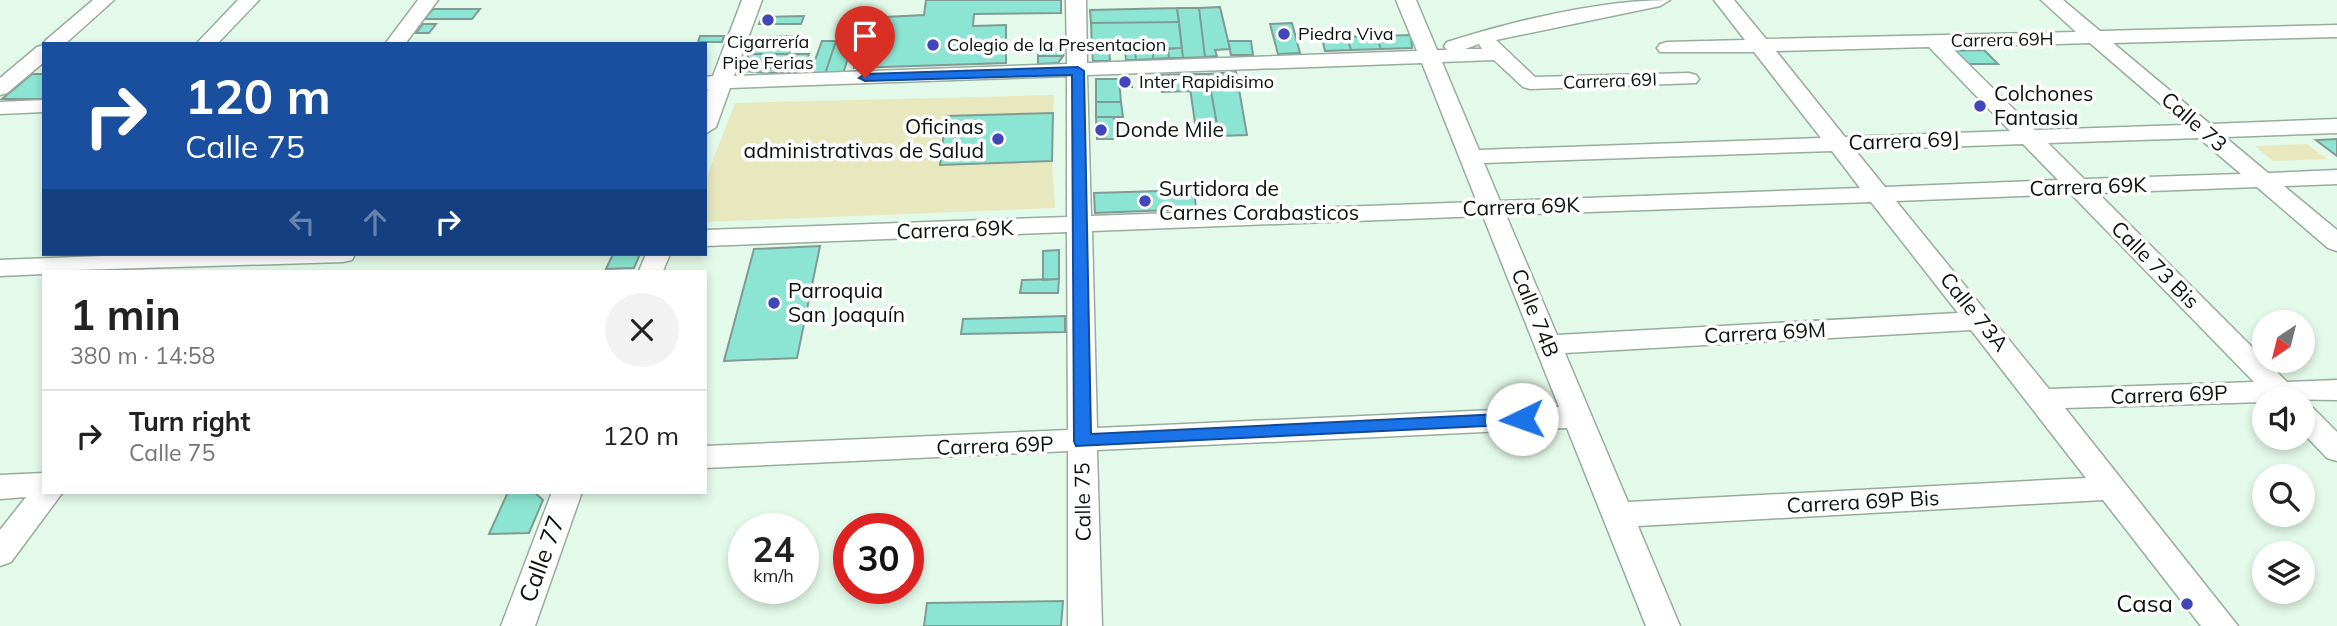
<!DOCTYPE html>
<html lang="en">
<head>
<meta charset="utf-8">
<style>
	body { margin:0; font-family:Mulish,sans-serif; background:#f2f2f2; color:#222; height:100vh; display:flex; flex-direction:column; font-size:26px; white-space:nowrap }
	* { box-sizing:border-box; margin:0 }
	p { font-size:23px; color:#767676 }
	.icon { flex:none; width:38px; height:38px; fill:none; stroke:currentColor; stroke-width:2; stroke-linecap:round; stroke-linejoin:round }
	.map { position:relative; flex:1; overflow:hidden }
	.panel { position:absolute; left:42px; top:270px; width:665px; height:224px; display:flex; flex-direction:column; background:#fff; border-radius:0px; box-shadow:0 4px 10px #0003 }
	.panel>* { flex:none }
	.banner { position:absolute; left:42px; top:42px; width:665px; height:214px; border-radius:0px; box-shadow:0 4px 10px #0003; background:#1a4fa0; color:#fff; overflow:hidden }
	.needle { width:46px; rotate:215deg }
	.fabs { position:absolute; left:2252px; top:310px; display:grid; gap:14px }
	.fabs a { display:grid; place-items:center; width:63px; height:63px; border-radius:50%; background:#fff; box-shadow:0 4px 10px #0003; font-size:35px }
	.speed { position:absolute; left:728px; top:513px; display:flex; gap:14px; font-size:35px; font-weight:700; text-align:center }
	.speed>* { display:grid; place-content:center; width:91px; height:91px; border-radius:50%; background:#fff; box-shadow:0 4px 10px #0003; line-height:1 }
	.speed small { font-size:18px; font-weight:400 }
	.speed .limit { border:10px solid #d22; background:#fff; color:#111 }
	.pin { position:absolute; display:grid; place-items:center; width:60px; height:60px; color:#fff; margin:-72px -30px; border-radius:50% 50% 50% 0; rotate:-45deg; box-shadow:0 0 7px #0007 }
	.pin .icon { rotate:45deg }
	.me { position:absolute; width:77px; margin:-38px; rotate:267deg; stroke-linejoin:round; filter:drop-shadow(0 0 5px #0008) }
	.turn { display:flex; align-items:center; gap:24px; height:147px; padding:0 28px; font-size:32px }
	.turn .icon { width:91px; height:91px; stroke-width:2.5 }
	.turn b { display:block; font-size:49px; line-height:60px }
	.lanes { display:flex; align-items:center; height:66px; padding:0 28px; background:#0003; justify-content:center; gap:35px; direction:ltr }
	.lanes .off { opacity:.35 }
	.round { display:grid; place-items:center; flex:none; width:74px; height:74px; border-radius:37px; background:#f2f2f2 }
	.head { display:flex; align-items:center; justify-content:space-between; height:119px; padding:0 28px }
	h1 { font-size:42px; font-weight:700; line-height:52px }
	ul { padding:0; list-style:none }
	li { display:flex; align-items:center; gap:21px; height:91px; padding:0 28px; border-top:2px solid #e0e0e0 }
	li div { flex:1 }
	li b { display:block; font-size:26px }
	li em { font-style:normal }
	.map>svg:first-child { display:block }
	.green { fill:#e7e8be }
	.building { fill:#8be5d2; stroke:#809b95; stroke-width:2 }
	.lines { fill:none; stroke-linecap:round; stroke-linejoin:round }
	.minor-casing { stroke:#97ac9d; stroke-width:3 }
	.minor { fill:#fff; fill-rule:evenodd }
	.route { fill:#1a73e8; stroke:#114b97; stroke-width:2 }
	.poi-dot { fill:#4146bb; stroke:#fff; stroke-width:2.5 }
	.labels { text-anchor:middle; stroke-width:7; stroke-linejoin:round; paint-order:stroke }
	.far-poi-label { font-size:18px; fill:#0b130d; stroke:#fff; text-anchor:start }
	.far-street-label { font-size:18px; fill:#0b130d; stroke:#fff }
	.poi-label { font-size:21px; fill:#0b130d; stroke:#fff; text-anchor:start }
	.street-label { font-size:21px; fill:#0b130d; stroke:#fff }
	.near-street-label { font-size:24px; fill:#0b130d; stroke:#fff }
	.near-poi-label { font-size:24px; fill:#0b130d; stroke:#fff; text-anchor:end }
</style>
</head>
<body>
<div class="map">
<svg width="2337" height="626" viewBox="0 0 2337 626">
	<rect width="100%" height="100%" fill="#e3f9e9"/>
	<path class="green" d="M 1054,95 L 1053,113 L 946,116 L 940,164 L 1052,161 L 1055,208 L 705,222 L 705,181 L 735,103 Z
		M 2307,144 L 2327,159 L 2273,161 L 2255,146 Z"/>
	<path class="building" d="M 926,0 L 1061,0 L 1061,13 L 974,14 L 973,26 L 1006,25 L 1006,63 L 854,68 L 865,18 L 924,15 Z
		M 1220,7 L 1230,49 L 1215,50 L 1217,56 L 1205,57 L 1199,8 Z
		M 1177,8 L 1199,8 L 1205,57 L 1183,58 Z
		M 1177,8 L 1179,22 L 1091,23 L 1090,10 Z
		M 433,9 L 480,9 L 472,19 L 424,19 Z
		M 804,16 L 801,24 L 759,24 L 762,17 Z
		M 1179,22 L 1182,48 L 1092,50 L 1091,23 Z
		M 1292,23 L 1300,53 L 1278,54 L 1270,24 Z
		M 423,24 L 436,24 L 429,33 L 416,33 Z
		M 1411,35 L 1412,48 L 1381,49 L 1376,36 Z
		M 700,36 L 724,36 L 722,42 L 698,42 Z
		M 795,36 L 792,46 L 751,46 L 755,37 Z
		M 1376,36 L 1381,49 L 1351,50 L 1347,37 Z
		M 1347,37 L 1351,50 L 1325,51 L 1322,38 Z
		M 822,41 L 836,41 L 825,74 L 810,74 Z
		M 836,41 L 853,41 L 843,74 L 825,74 Z
		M 1228,41 L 1251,41 L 1253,55 L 1231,55 Z
		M 751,46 L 792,46 L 789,54 L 748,54 Z
		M 1182,48 L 1183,58 L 1169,58 L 1168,49 Z
		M 1064,49 L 1063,56 L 1038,56 L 1038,50 Z
		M 1153,49 L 1168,49 L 1169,58 L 1153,59 Z
		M 1153,49 L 1153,59 L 1136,60 L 1135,50 Z
		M 1092,50 L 1109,50 L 1110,61 L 1093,61 Z
		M 1125,50 L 1135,50 L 1136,60 L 1126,60 Z
		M 1984,50 L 1998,64 L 1959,64 L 1946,51 Z
		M 748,54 L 776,54 L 773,61 L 748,62 Z
		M 776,54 L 794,54 L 786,73 L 768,73 Z
		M 794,54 L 809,54 L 802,72 L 786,73 Z
		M 1038,56 L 1063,56 L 1058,63 L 1038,64 Z
		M 773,61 L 768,73 L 745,71 L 748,62 Z
		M 1236,72 L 1247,135 L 1219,136 L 1208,74 Z
		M 32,74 L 44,74 L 44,99 L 2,99 Z
		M 1188,74 L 1208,74 L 1219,136 L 1197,137 Z
		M 1188,74 L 1190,91 L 1162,92 L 1160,75 Z
		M 1131,78 L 1132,87 L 1119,87 L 1119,79 Z
		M 1096,79 L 1119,79 L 1121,102 L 1096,102 Z
		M 1096,102 L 1121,102 L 1123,117 L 1096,117 Z
		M 1053,113 L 1052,161 L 940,165 L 946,116 Z
		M 1096,117 L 1114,117 L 1115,139 L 1097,139 Z
		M 2337,139 L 2337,156 L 2316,140 Z
		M 1194,190 L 1196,209 L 1095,213 L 1094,193 Z
		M 820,246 L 797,358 L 724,361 L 754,249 Z
		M 1059,250 L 1059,279 L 1043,280 L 1043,251 Z
		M 613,254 L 640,254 L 634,268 L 606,269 Z
		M 1059,279 L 1058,293 L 1020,293 L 1022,280 Z
		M 1065,316 L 1065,332 L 961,334 L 963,319 Z
		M 508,492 L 534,492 L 543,500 L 529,533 L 489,534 Z
		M 1063,601 L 1061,626 L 924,626 L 927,603 Z"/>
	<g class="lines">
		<g class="minor-casing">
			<path id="minor" d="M 93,0 L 114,0 L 65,44 L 44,44 L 44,62 L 7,93 L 0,95 L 0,78 L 37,47 L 44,45 L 43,44 L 46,40 Z
				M 238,0 L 259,0 L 217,44 L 196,44 Z
				M 418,0 L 438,0 L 405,44 L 385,44 Z
				M 742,0 L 762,0 L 734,76 L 1067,64 L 1066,0 L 1086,0 L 1087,63 L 1417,51 L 1396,0 L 1416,0 L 1437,50 L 1447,50 L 1444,46 L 1447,42 C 1512,21 1601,0 1670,0 L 1660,6 L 1496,40 L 1535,77 L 1689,73 L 1696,75 L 1699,79 L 1696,83 L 1530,89 L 1523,87 L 1494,60 L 1442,62 L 1479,150 L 1821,138 L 1754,52 L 1660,52 L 1657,48 L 1660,44 L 1667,42 L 1745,40 L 1714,0 L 1734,0 L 1766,39 L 2076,32 L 2041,0 L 2063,0 L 2100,31 L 2337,25 L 2337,37 L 2113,43 L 2210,124 L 2337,119 L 2337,133 L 2225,137 L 2268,173 L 2337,170 L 2337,184 L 2284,186 L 2337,230 L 2337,251 L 2328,248 L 2257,187 L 2098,193 L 2287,382 L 2337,380 L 2337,400 L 2264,399 L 2264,402 L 2065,408 L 2238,626 L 2201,626 L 2103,500 L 1638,526 L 1680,626 L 1646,626 L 1567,428 L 1097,450 L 1102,626 L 1068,626 L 1068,451 L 705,468 L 705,446 L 1068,430 L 1067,232 L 705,246 L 705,230 L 1067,217 L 1067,76 L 730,88 L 716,127 L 705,134 L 705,98 L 708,89 L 705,89 L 705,77 L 713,76 ZM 2090,43 L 2185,125 L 2035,130 L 1951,47 ZM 1479,44 L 1482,49 L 1465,49 ZM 1929,47 L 2010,131 L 1845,137 L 1776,51 ZM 1422,63 L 1477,202 L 1091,216 L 1087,75 ZM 2199,138 L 2241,174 L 2084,179 L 2048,143 ZM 2023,144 L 2058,180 L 1885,187 L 1855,150 ZM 1832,151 L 1860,188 L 1500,201 L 1484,163 ZM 2071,194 L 2254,382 L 2049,389 L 1896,201 ZM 1871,202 L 1958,313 L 1557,335 L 1506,215 ZM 1483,216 L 1559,407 L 1097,428 L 1092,231 ZM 1971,330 L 2086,478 L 1628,502 L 1565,353 Z
				M 44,100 L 44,112 L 0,114 L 0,102 Z
				M 153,254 L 355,254 L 352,260 L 343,262 L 44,271 L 44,274 L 0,276 L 0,260 Z
				M 646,254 L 670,254 L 663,271 L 639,271 Z
				M 2303,405 L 2313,408 L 2337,432 L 2337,461 L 2327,458 L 2303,433 Z
				M 44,473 L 44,492 L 63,492 L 11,562 L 0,566 L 0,530 L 26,497 L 0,499 L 0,475 Z
				M 552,492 L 582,492 L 535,626 L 501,626 Z"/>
		</g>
		<use href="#minor" class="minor"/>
	</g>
	<path class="route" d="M 1078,67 L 1084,71 L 1091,434 L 1522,413 L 1531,419 L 1528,424 L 1076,446 L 1074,441 L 1072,75 L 865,81 L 859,78 L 865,74 Z"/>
	<g class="poi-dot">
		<circle cx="768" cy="20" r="7"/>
		<circle cx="1284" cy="34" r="7"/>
		<circle cx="933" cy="45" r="7"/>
		<circle cx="1125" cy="82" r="7"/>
		<circle cx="1980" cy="106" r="7"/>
		<circle cx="1101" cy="130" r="7"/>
		<circle cx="998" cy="139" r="7"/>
		<circle cx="1145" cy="201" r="7"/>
		<circle cx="774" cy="303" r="7"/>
		<circle cx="2187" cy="604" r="7"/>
	</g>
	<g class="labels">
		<g class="far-poi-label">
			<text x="1298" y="40">Piedra Viva</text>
			<text x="768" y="48" text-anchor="middle">Cigarrería<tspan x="768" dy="21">Pipe Ferias</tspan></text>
			<text x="947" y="51">Colegio de la Presentacion</text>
			<text x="1139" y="88">Inter Rapidisimo</text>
		</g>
		<g class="far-street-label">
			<text transform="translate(2002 40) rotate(-1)" y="6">Carrera 69H</text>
			<text transform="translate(1610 81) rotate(-2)" y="6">Carrera 69I</text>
		</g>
		<g class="poi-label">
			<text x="1994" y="101">Colchones<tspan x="1994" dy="24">Fantasia</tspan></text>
			<text x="984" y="134" text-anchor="end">Oficinas<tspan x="984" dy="24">administrativas de Salud</tspan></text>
			<text x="1115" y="137">Donde Mile</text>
			<text x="1159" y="196">Surtidora de<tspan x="1159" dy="24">Carnes Corabasticos</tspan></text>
			<text x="788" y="298">Parroquia<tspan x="788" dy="24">San Joaquín</tspan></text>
		</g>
		<g class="street-label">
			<text transform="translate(2194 122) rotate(41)" y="7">Calle 73</text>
			<text transform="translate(1904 141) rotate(-2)" y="7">Carrera 69J</text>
			<text transform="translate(2088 187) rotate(-2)" y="7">Carrera 69K</text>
			<text transform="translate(1521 207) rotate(-2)" y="7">Carrera 69K</text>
			<text transform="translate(955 230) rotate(-2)" y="7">Carrera 69K</text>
			<text transform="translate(2155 265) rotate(45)" y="7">Calle 73 Bis</text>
			<text transform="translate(1974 312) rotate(51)" y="7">Calle 73A</text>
			<text transform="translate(1535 313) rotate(68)" y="7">Calle 74B</text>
			<text transform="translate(1765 333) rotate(-3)" y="7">Carrera 69M</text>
			<text transform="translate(2169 395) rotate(-2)" y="7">Carrera 69P</text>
			<text transform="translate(995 446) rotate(-2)" y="7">Carrera 69P</text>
			<text transform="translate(1083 502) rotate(-91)" y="7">Calle 75</text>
			<text transform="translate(1863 502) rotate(-3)" y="7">Carrera 69P Bis</text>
		</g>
		<g class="near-street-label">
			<text transform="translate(542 559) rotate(-70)" y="8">Calle 77</text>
		</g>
		<g class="near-poi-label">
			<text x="2173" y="612">Casa</text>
		</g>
	</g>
</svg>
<div class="fabs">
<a><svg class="needle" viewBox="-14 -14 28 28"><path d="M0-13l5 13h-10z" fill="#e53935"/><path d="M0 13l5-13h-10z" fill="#767676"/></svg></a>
<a><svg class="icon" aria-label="sound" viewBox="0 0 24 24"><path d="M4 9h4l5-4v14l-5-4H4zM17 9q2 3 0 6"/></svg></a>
<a><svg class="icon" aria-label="search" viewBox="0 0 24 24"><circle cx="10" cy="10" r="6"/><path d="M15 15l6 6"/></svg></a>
<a><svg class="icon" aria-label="layers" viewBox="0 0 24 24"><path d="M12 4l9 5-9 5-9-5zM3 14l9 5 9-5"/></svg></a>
</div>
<div class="speed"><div>24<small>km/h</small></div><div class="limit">30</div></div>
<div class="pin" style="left:865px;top:78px;background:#d93025"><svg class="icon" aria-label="arrive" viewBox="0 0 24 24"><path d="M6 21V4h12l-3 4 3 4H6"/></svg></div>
<svg class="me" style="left:1522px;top:419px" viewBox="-20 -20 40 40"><circle r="19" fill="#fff"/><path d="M0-13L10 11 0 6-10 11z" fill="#1a73e8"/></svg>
<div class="banner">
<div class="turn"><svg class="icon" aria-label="right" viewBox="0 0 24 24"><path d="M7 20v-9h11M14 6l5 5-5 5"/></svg><div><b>120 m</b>Calle 75</div></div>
<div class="lanes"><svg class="icon off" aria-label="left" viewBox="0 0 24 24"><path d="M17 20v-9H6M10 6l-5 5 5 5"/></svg><svg class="icon off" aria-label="ahead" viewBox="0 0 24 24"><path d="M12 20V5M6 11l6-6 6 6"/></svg><svg class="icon" aria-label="right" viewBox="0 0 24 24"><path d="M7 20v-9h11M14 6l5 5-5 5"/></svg></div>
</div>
<section class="panel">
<div class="head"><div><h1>1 min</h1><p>380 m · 14:58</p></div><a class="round"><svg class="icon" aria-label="close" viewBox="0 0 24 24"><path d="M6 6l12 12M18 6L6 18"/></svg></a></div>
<ul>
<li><svg class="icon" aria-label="right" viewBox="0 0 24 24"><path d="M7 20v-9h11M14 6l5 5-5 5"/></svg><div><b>Turn right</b><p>Calle 75</p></div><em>120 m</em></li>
</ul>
</section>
</div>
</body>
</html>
